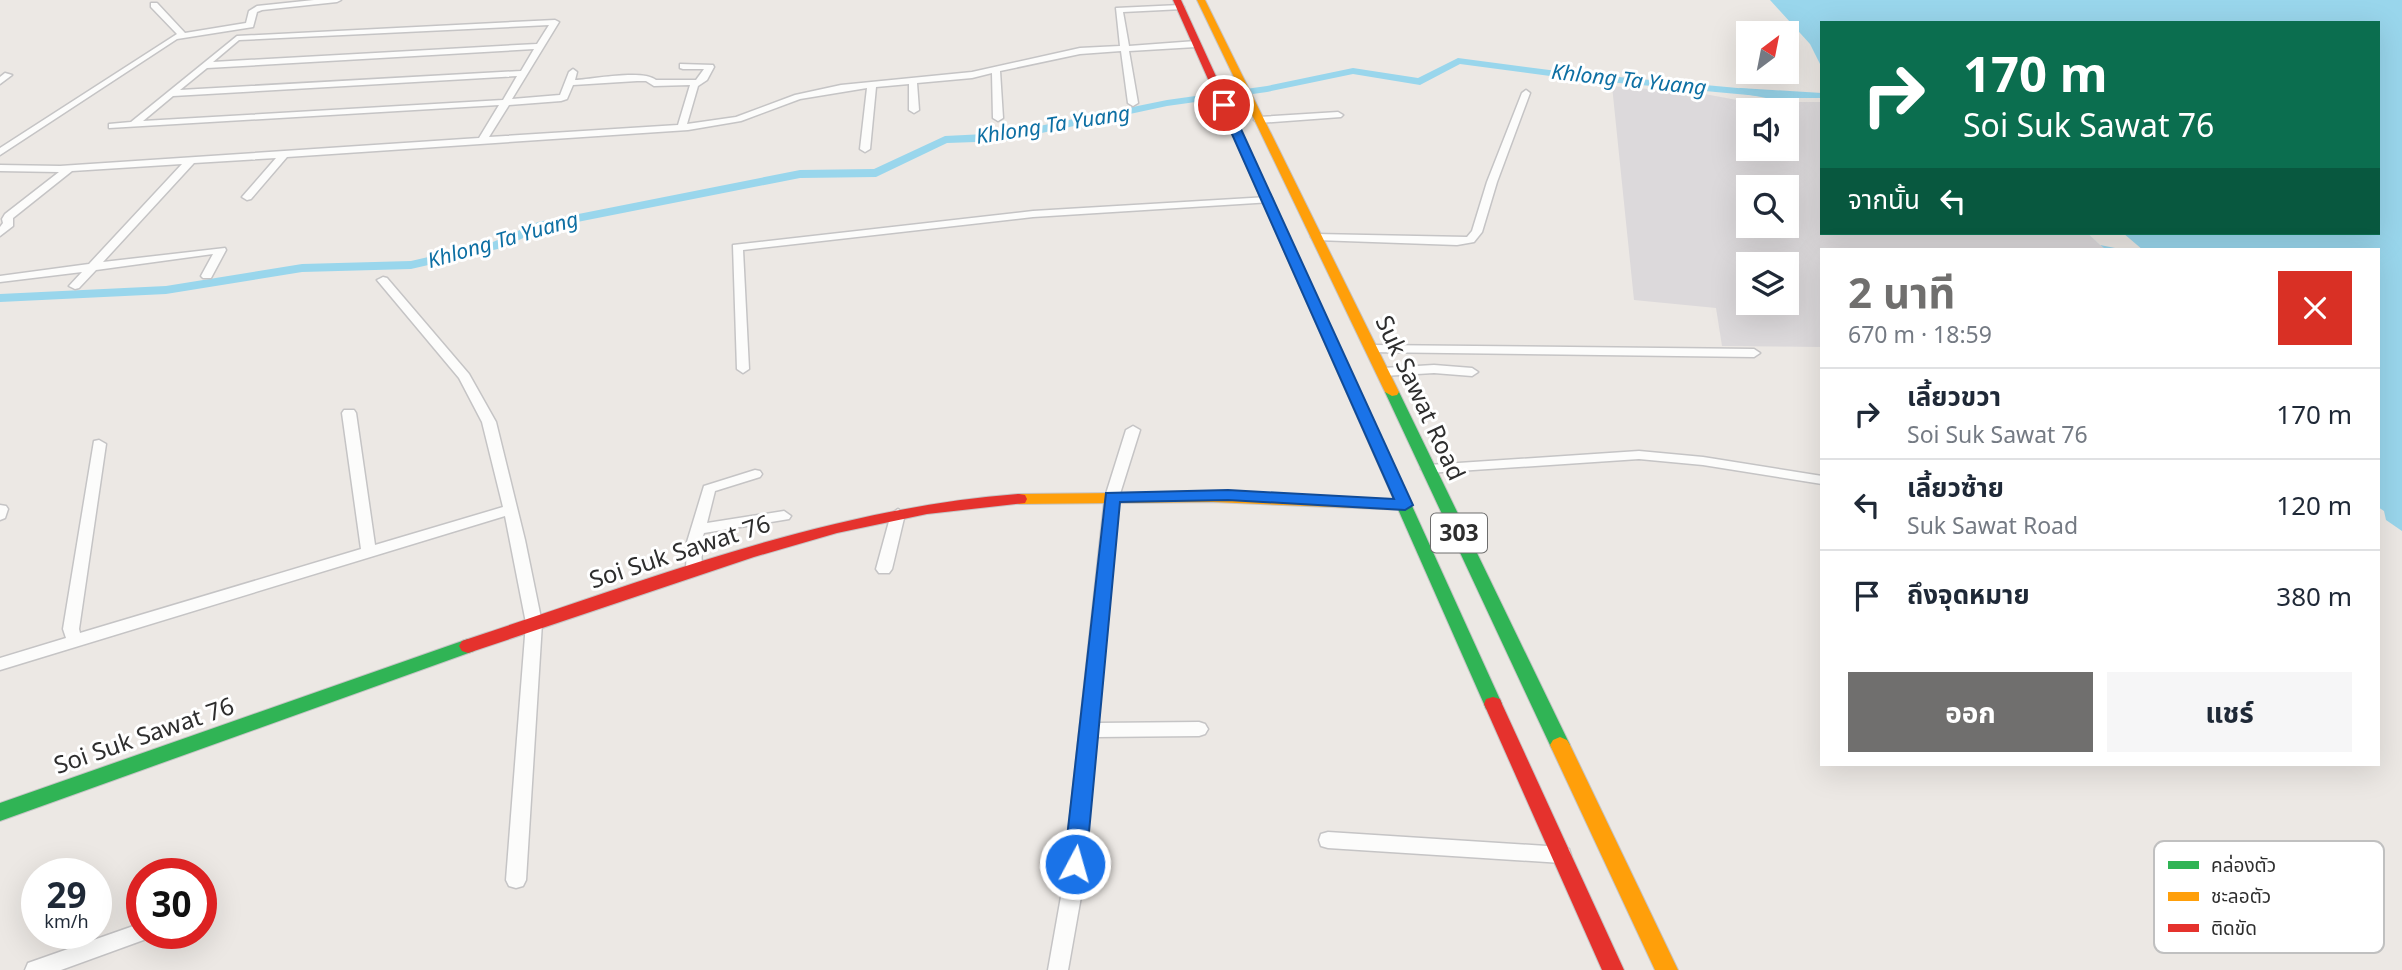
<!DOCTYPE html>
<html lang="th">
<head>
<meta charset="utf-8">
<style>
	body { margin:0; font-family:"Noto Sans","Noto Sans Thai",sans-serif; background:#f6f6f7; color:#1f2937; height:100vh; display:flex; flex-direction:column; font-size:26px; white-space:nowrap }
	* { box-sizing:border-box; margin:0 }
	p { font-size:23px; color:#747a83 }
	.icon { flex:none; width:38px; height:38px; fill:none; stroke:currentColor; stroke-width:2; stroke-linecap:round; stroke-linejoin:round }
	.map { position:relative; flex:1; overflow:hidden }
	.side { position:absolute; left:1820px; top:248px; width:560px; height:518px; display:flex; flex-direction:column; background:#fff; border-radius:0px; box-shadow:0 7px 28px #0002 }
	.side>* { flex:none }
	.banner { position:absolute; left:1820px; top:21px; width:560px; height:214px; border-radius:0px; box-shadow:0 7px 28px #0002; background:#0b6e4f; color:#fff; overflow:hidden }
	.needle { width:46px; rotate:32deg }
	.fabs { position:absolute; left:1736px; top:21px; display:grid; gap:14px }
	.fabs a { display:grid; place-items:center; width:63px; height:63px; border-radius:0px; background:#fff; box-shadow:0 7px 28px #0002; font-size:35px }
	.speed { position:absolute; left:21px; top:858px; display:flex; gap:14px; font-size:35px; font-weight:700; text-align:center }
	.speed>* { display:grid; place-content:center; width:91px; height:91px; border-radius:50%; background:#fff; box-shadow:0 7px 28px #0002; line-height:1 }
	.speed small { font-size:18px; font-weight:400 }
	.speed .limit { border:10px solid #d22; background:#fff; color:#111 }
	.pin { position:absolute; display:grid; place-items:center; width:60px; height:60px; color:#fff; margin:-30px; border:4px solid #fff; border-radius:50%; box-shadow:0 2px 7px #0007 }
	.me { position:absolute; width:77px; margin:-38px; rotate:6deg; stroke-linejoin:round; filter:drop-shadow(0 0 5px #0008) }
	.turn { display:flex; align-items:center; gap:24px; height:147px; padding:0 28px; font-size:32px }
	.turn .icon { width:91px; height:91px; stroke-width:2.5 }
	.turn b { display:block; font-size:49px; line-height:60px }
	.then { display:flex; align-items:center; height:66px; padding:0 28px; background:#0003; gap:14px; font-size:26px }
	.round { display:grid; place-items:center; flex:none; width:74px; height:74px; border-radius:0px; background:#f6f6f7 }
	.summary { display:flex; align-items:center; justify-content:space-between; height:119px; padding:0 28px }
	h1 { font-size:42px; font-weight:700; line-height:52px; color:#706f6e }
	.button { display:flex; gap:14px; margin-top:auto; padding:14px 28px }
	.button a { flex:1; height:80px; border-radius:0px; background:#706f6e; color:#fff; font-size:28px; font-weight:700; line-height:80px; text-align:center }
	.button a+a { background:#f6f6f7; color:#1f2937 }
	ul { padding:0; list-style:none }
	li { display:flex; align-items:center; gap:21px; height:91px; padding:0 28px; border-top:2px solid #e0e1e3 }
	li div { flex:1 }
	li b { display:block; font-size:26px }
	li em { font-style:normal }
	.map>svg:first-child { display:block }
	.industrial { fill:#dcd9db; fill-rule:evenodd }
	.water { fill:#99d6ec }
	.pier { fill:#ece8e4 }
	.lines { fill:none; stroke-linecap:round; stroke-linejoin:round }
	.canal { fill:#99d6ec; fill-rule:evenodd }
	.street-casing { stroke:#c5c4c5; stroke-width:3 }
	.fast-casing { stroke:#c5c4c5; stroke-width:2 }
	.slow-casing { stroke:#c5c4c5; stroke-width:2 }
	.jam-casing { stroke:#c5c4c5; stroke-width:2 }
	.street { fill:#fcfcfb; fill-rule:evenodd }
	.fast { fill:#30b455; fill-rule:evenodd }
	.slow { fill:#ff9f0a; fill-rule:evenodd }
	.jam { fill:#e5322d; fill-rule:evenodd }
	.route { fill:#1a73e8; stroke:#114b97; stroke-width:2 }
	.labels { text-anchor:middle; stroke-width:6; stroke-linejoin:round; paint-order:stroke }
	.far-water-label { font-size:21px; font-style:italic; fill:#0d6fa3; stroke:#fff }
	.shield { fill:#fff; stroke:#6d6d6d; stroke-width:2 }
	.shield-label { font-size:23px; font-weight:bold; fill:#2e2e2e }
	.street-label { font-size:24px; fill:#2e2e2e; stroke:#fff }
	.key { fill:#fff; stroke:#c0c0c0; stroke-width:2 }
	.key-label { font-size:19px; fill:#2e2e2e }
</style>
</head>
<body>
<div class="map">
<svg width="2402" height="970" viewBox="0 0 2402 970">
	<rect width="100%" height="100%" fill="#ece8e4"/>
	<path class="industrial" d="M 1612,86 L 1699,93 L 1748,102 L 1822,102 L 1822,233 L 2087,233 L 2106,250 L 1822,250 L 1822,347 L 1722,346 L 1716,308 L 1634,300 ZM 1748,110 L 1787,110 L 1787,149 L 1748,149 ZM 1748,187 L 1787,187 L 1787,226 L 1748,226 ZM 1748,264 L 1787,264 L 1787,303 L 1748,303 Z"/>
	<path class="water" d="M 1770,0 L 2402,0 L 2402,531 L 2386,520 L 2384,511 L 2378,507 L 2378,250 L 2106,250 L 2087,233 L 2378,233 L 2378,23 L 1822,23 L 1822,68 L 1810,44 Z
		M 1740,88 L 1822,93 L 1822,98 L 1766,98 L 1735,92 Z"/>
	<path class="pier" d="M 2087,233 L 2123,233 L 2143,250 L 2125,250 L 2100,245 Z"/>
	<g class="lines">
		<path class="canal" d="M 1458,58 L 1565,72 L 1759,90 L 1765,93 L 1759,96 L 1565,78 L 1460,64 L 1420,85 L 1353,74 L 1267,92 L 1167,106 L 1005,141 L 947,143 L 876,177 L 800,178 L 542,229 L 502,248 L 411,269 L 302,272 L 166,294 L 0,302 L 0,294 L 166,286 L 302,264 L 411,261 L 493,242 L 538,222 L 800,170 L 874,169 L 945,136 L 1005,133 L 1167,100 L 1267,86 L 1353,68 L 1418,78 Z"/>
		<g class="street-casing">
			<path id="street" d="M 314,0 L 341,0 L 337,2 L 262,10 L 257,12 L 253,27 L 177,39 L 0,155 L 0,148 L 177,34 L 151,7 L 151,3 L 157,3 L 185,33 L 246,23 L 249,11 L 257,6 Z
				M 1180,5 L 1184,7 L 1183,9 L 1123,12 L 1129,46 L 1196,41 L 1200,44 L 1196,47 L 1129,51 L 1138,103 L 1133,106 L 1128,103 L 1121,51 L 1080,54 L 1000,71 L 1003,118 L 998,121 L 993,118 L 992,73 L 972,78 L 917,83 L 919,110 L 914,113 L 909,110 L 909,84 L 876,87 L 870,149 L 865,152 L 860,149 L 867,88 L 800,99 L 741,121 L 688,130 L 287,157 L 251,199 L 247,200 L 242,197 L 276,158 L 194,163 L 103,262 L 225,248 L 226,250 L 211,278 L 203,278 L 201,276 L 213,254 L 96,270 L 79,288 L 75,289 L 69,286 L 82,272 L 0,282 L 0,276 L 89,264 L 182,164 L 72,171 L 13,218 L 13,226 L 0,236 L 0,227 L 3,223 L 2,219 L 5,214 L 59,172 L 0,171 L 0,165 L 60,166 L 479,138 L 499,105 L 109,128 L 109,124 L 131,122 L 237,36 L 555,20 L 559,22 L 512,99 L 560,95 L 569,72 L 573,69 L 577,72 L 575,80 C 593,79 643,69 656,80 L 696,80 L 704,69 L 683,69 L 680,68 L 680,64 L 713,65 L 714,67 L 707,80 L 698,86 L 687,124 L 736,117 L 795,95 L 841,85 L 972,72 L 1080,48 L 1120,46 L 1116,8 ZM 549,25 L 537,44 L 213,62 L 239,40 ZM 534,49 L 521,71 L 180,90 L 207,68 ZM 517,76 L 503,100 L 143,121 L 173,96 ZM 637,81 L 646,81 L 654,86 L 690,85 L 678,125 L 489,137 L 509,105 L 561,101 L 567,99 L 573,85 Z
				M 5,73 L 12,75 L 0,84 L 0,77 Z
				M 1526,90 L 1530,93 L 1497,182 L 1482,232 L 1474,242 L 1457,245 L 1316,240 L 1311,237 L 1316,234 L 1467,237 L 1472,231 L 1487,182 L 1522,93 Z
				M 1338,112 L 1343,115 L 1341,117 L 1259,123 L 1254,120 L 1259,117 Z
				M 1268,197 L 1272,198 L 1272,202 L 1033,217 L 743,250 L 749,369 L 743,373 L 737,369 L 733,245 L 1033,211 Z
				M 383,277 L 387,278 L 469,374 L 496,422 L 525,540 L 542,623 L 526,880 L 523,886 L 516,888 L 509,886 L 506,880 L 526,623 L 505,516 L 0,670 L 0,658 L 66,638 L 63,629 L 94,441 L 99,440 L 106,444 L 79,629 L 80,633 L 361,549 L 342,413 L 344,410 L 354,410 L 356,413 L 375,545 L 503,507 L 482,422 L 459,378 L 377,280 Z
				M 1372,345 L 1754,349 L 1760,353 L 1754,357 L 1368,352 L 1366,349 Z
				M 1434,365 L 1472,368 L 1478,372 L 1472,376 L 1434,373 L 1383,376 L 1377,372 L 1383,368 Z
				M 1133,426 L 1140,430 L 1119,497 L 1098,723 L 1199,722 L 1205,724 L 1208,729 L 1205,734 L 1199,736 L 1096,737 L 1082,891 L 1068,970 L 1048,970 L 1062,891 L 1105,497 L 1126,430 Z
				M 1639,451 L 1703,457 L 1822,476 L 1822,484 L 1703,465 L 1639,459 L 1428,473 L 1421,469 L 1428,465 Z
				M 755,470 L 760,471 L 762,474 L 760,477 L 715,491 L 707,523 L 784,511 L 791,516 L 789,519 L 704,533 L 701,542 L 702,570 L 699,574 L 689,574 L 686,570 L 687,542 L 704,486 Z
				M 0,505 L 6,506 L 8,509 L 5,518 L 0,520 Z
				M 898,509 L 905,514 L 892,569 L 889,573 L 879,573 L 876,569 L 891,514 Z
				M 1328,832 L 1562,847 L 1569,849 L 1571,855 L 1569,861 L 1562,863 L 1328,848 L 1321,846 L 1319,840 L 1321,834 Z
				M 142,923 L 142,933 L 152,933 L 149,938 L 61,970 L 25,970 L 28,963 Z"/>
		</g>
		<g class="fast-casing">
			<path id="fast" d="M 1291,249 L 1297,253 L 1502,704 L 1500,709 L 1493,711 L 1486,709 L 1484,704 L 1285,253 Z
				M 1392,388 L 1399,392 L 1570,745 L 1567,750 L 1560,753 L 1553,750 L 1550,745 L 1385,392 Z
				M 468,639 L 474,641 L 477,646 L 474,651 L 0,821 L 0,803 Z"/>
		</g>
		<g class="slow-casing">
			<path id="slow" d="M 1197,0 L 1205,0 L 1399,392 L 1397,395 L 1392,396 L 1385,392 Z
				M 1213,492 L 1405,500 L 1413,505 L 1405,510 L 1213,502 L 1019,504 L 1011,499 L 1019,494 Z
				M 1560,737 L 1567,740 L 1570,745 L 1678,970 L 1655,970 L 1550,745 L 1553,740 Z"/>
		</g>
		<g class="jam-casing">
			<path id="jam" d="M 1173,0 L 1181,0 L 1297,253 L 1295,256 L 1291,257 L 1285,253 Z
				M 1019,494 L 1025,495 L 1027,499 L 1025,503 L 927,514 L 837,533 L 754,557 L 468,653 L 462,651 L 459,646 L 462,641 L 486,633 C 660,575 834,508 1019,494 Z
				M 1493,697 L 1500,699 L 1502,704 L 1624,970 L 1602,970 L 1484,704 L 1486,699 Z"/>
		</g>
		<use href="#street" class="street"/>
		<use href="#fast" class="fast"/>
		<use href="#slow" class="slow"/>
		<use href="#jam" class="jam"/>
	</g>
	<path class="route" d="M 1224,102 L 1230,105 L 1413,505 L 1405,510 L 1228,500 L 1120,502 L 1086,864 L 1082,870 L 1075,873 L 1067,870 L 1064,864 L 1106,493 L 1228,490 L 1394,499 L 1219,105 Z"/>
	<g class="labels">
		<g class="far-water-label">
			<text transform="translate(1629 80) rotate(6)" y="7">Khlong Ta Yuang</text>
			<text transform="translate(1053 125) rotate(-9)" y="7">Khlong Ta Yuang</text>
			<text transform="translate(503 240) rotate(-16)" y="7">Khlong Ta Yuang</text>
		</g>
		<rect class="shield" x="1431" y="513.5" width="56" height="39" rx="5"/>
		<g class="shield-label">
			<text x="1459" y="541">303</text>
		</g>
		<g class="street-label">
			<text transform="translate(1420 398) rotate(65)" y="8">Suk Sawat Road</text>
			<text transform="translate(680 552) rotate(-18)" y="8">Soi Suk Sawat 76</text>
			<text transform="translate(144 736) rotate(-19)" y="8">Soi Suk Sawat 76</text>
		</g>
	</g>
	<rect x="2154" y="841" width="230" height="112" rx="10" class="key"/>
	<rect x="2168" y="861" width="31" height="8" fill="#30b455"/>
	<rect x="2168" y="892" width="31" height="9" fill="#ff9f0a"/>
	<rect x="2168" y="924" width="31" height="8" fill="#e5322d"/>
	<g class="key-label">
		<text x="2211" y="872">คล่องตัว</text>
		<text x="2211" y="903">ชะลอตัว</text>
		<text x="2211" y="935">ติดขัด</text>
	</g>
</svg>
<div class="fabs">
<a><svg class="needle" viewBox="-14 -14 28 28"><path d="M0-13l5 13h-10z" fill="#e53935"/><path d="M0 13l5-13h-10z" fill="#747a83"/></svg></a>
<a><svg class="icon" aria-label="sound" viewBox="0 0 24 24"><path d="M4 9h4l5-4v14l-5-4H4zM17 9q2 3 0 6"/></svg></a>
<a><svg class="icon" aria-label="search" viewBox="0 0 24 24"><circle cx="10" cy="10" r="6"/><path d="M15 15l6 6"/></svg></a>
<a><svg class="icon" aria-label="layers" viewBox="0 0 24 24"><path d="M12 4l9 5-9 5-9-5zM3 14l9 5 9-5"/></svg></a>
</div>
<div class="speed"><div>29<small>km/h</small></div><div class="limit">30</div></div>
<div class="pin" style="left:1224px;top:105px;background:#d93025"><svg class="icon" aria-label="arrive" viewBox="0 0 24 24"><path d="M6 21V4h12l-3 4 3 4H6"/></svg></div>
<svg class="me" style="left:1075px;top:864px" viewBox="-20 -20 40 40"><circle r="17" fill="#1a73e8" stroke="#fff" stroke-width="3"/><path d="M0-11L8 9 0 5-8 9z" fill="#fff"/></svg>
<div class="banner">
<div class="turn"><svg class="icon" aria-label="right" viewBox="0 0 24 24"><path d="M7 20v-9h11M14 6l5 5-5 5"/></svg><div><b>170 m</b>Soi Suk Sawat 76</div></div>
<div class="then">จากนั้น<svg class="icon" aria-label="left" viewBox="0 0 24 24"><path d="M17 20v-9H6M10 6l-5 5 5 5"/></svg></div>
</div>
<section class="side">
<div class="summary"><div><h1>2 นาที</h1><p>670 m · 18:59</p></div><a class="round" style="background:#d93025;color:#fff"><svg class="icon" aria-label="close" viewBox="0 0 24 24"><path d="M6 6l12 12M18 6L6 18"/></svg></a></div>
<ul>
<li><svg class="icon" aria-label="right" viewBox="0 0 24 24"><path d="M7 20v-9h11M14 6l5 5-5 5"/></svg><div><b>เลี้ยวขวา</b><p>Soi Suk Sawat 76</p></div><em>170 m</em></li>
<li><svg class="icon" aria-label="left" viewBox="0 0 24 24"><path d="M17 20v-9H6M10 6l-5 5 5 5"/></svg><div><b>เลี้ยวซ้าย</b><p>Suk Sawat Road</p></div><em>120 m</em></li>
<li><svg class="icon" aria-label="arrive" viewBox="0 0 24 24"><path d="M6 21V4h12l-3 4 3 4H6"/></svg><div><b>ถึงจุดหมาย</b></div><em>380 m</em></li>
</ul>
<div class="button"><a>ออก</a><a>แชร์</a></div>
</section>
</div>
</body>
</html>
